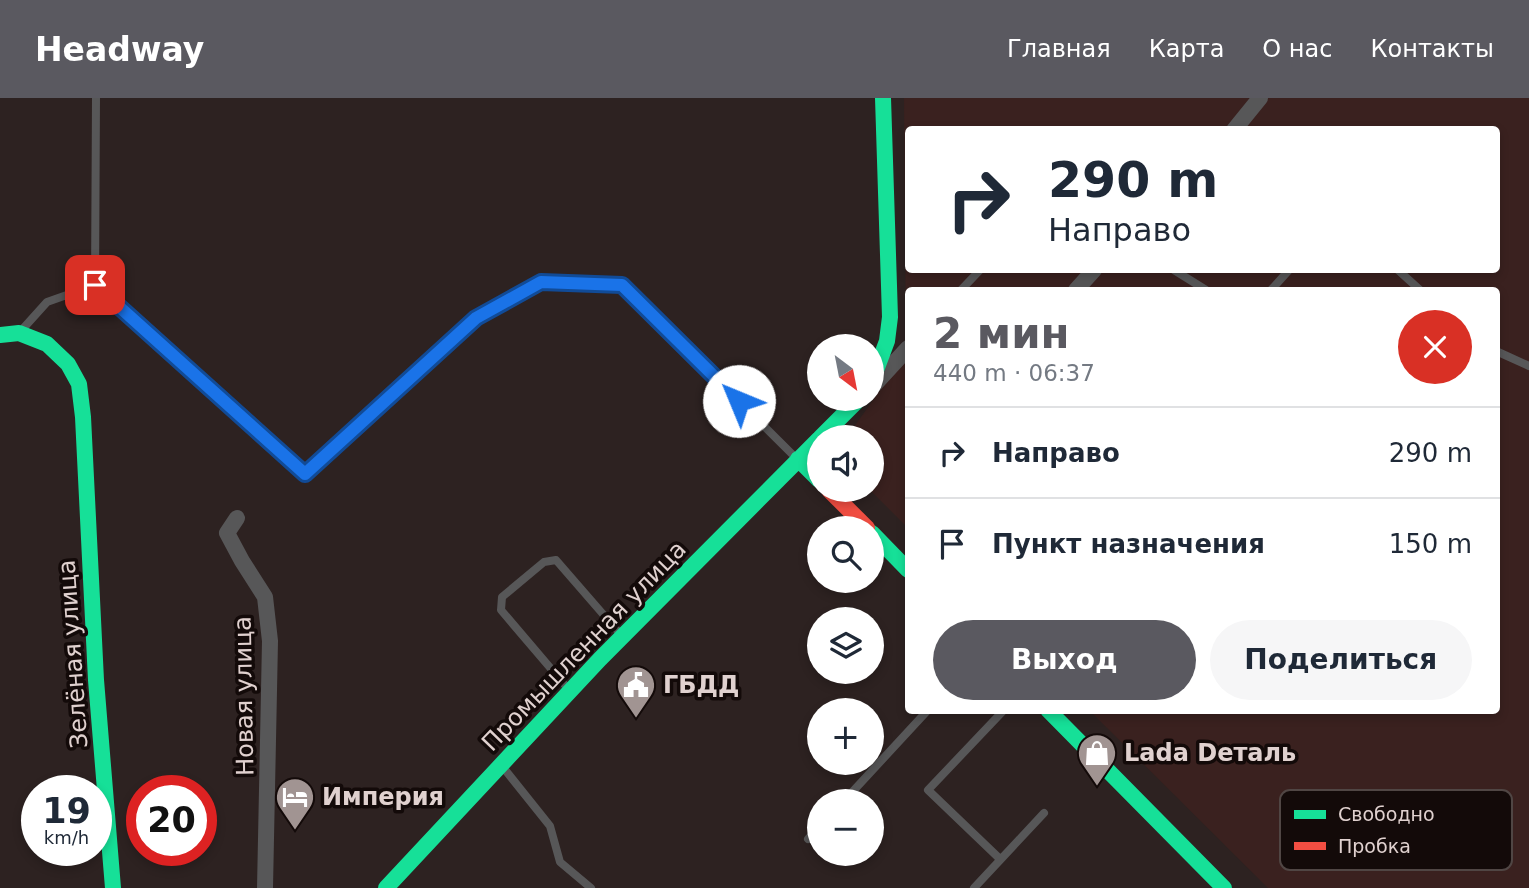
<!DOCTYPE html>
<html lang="ru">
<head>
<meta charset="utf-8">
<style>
	body { margin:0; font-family:"DejaVu Sans",sans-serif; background:#f6f6f7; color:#1f2937; height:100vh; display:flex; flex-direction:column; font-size:26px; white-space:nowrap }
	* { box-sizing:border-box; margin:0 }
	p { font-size:23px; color:#747a83 }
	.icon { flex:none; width:38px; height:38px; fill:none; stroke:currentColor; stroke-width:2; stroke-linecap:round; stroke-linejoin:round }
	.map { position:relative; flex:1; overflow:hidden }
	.drawer { position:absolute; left:905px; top:189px; width:595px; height:427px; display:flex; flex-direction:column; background:#fff; border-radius:7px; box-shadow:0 4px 10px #0003 }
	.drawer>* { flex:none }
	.guide { position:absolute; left:905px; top:28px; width:595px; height:147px; border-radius:7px; box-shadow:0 4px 10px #0003; background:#fff; color:#1f2937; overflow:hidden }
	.needle { width:46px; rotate:148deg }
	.controls { position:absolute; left:807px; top:236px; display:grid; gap:14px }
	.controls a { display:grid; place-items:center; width:77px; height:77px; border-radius:50%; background:#fff; box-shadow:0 4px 10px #0003; font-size:35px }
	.speed { position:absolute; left:21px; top:677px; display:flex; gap:14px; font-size:35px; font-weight:700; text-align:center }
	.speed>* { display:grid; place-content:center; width:91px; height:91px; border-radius:50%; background:#fff; box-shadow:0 4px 10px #0003; line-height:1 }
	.speed small { font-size:18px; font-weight:400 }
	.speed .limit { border:10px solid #d22; background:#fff; color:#111 }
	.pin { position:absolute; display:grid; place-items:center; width:60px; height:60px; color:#fff; margin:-30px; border-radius:14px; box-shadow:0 4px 10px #0006 }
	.me { position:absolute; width:77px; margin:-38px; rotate:315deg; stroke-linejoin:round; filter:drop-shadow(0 0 5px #0008) }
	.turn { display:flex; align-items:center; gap:24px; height:147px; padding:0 28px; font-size:32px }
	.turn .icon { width:91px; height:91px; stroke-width:2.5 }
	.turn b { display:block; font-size:49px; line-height:60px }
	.round { display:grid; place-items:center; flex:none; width:74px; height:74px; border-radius:37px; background:#f6f6f7 }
	.head { display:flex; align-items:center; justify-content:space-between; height:119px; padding:0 28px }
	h1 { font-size:42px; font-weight:600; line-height:52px; color:#5a5960 }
	.action { display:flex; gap:14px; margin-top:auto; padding:14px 28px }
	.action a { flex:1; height:80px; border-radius:42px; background:#5a5960; color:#fff; font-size:28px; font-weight:600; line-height:80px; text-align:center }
	.action a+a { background:#f6f6f7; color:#1f2937 }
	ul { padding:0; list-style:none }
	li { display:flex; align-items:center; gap:21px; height:91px; padding:0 28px; border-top:2px solid #e0e1e3 }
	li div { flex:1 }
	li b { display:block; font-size:26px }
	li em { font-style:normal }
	header { display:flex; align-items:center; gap:42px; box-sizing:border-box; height:98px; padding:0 35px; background:#5a5960; color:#fff }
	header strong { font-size:33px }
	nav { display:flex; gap:38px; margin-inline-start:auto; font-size:24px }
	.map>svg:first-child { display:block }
	.built { fill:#3a211f; fill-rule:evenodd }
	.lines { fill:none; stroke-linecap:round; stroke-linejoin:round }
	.lane { stroke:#575758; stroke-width:8 }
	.street { stroke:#575758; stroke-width:16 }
	.fast { stroke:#16e098; stroke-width:16 }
	.jam { stroke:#f24e42; stroke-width:16 }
	.route-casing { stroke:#114b97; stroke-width:18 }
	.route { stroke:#1a73e8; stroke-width:12 }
	.labels { text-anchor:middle; stroke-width:7; stroke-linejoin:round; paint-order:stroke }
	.street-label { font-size:24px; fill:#e0d1cf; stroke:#130a09 }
	.poi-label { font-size:24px; font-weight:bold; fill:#e0d1cf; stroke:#130a09; text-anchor:start }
	.key { fill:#130a09; stroke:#504644; stroke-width:2 }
	.key-label { font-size:19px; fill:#e0d1cf }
</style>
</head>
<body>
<header>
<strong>Headway</strong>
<nav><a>Главная</a><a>Карта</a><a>О нас</a><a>Контакты</a></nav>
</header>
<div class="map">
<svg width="1529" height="790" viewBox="0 0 1529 790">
	<rect width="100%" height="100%" fill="#2d2221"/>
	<path class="built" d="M 904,0 L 1529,0 L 1529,790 L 1268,790 L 1090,613 L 1496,612 L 1496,192 L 908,192 L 908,430 L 870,392 L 872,340 L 846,340 L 906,256 ZM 908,32 L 1496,32 L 1496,172 L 908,172 Z"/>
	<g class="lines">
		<path class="lane" d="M 96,0 L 95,187 L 305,376 L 476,220 L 541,184 L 622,187 L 797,361
			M 1174,172 L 1206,192
			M 1398,172 L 1420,192
			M 961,192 L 980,172
			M 1271,192 L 1289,172
			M 20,234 L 47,204 L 95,187
			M 1496,253 L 1529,268
			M 570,593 L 501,512 L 502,499 L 544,464 L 556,462 L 622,538
			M 502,668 L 550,728 L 560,764 L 591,790
			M 843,704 L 928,612
			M 808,741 L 819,729
			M 1000,761 L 928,692 L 1004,612
			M 974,790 L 1044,715"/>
		<path class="street" d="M 1234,32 L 1260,0
			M 1076,192 L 1094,172
			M 874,287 L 908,250
			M 237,420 L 227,435 L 242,463 L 265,499 L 270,543 L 265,790"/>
		<path class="fast" d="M 0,237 L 19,235 L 47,246 L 68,266 L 79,286 L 83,319 L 96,582 L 113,790
			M 872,283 L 887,243 L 890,219 L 883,0
			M 820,340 L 859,301
			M 798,361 L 819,382
			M 872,435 L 908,472
			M 1048,612 L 1224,790
			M 386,790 L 600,561 L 819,341"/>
		<path class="jam" d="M 829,392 L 867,430"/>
	</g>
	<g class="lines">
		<g class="route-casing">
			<path id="route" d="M 95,187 L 305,376 L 476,220 L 541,184 L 622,187 L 739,303"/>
		</g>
		<use href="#route" class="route"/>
	</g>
	<defs>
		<g id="civic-pin" transform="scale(2.0125)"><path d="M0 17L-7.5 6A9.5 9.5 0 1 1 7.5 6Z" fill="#a19492" stroke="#130a09"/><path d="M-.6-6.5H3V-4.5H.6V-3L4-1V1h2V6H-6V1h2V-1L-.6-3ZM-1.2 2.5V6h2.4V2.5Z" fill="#fff"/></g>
		<g id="shop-pin" transform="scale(2.0125)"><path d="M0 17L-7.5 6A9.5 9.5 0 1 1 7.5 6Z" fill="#a19492" stroke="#130a09"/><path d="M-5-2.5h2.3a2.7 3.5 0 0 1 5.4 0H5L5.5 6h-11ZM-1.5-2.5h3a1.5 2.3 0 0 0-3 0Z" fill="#fff"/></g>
		<g id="hotel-pin" transform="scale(2.0125)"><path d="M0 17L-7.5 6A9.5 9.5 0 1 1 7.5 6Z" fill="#a19492" stroke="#130a09"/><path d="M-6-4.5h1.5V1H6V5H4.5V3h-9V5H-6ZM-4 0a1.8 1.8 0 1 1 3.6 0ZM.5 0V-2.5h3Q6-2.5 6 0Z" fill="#fff"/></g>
	</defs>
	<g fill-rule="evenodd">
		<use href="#civic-pin" x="636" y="587"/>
		<use href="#shop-pin" x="1097" y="655"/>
		<use href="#hotel-pin" x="295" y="699"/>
	</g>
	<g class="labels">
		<g class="street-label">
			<text transform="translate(584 548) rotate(-46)" y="8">Промышленная улица</text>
			<text transform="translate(73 556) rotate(-94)" y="8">Зелёная улица</text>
			<text transform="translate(244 598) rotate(-91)" y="8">Новая улица</text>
		</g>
		<g class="poi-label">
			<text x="663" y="595">ГБДД</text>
			<text x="1124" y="663">Lada Dеталь</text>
			<text x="322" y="707">Империя</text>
		</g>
	</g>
	<rect x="1280" y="692" width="232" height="80" rx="10" class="key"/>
	<rect x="1294" y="712" width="32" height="9" fill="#16e098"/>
	<rect x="1294" y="744" width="32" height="8" fill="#f24e42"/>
	<g class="key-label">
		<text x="1338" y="723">Свободно</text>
		<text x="1338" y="755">Пробка</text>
	</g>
</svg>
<div class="controls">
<a><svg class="needle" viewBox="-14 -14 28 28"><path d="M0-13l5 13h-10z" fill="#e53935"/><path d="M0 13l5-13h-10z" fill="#747a83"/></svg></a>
<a><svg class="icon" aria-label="sound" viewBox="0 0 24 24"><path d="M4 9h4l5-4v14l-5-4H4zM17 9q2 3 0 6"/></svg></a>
<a><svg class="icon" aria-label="search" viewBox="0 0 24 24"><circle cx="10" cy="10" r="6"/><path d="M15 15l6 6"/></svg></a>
<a><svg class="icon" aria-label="layers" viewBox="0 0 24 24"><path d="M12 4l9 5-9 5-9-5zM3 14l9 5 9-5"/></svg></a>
<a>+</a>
<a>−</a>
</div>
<div class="speed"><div>19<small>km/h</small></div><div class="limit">20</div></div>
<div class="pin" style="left:95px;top:187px;background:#d93025"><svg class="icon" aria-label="arrive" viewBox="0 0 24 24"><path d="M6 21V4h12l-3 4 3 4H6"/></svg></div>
<svg class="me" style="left:739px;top:303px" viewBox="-20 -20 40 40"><circle r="19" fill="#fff"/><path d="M0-13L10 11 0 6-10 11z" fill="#1a73e8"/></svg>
<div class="guide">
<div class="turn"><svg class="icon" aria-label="right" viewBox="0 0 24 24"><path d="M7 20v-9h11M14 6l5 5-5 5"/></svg><div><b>290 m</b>Направо</div></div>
</div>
<section class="drawer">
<div class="head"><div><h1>2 мин</h1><p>440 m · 06:37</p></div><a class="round" style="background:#d93025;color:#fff"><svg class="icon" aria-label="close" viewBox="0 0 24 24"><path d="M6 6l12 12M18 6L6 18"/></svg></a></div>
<ul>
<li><svg class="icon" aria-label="right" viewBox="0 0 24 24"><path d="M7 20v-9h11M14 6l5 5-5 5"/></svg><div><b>Направо</b></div><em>290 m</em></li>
<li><svg class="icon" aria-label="arrive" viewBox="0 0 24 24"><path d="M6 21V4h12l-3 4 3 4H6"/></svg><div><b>Пункт назначения</b></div><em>150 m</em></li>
</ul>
<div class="action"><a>Выход</a><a>Поделиться</a></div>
</section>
</div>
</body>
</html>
